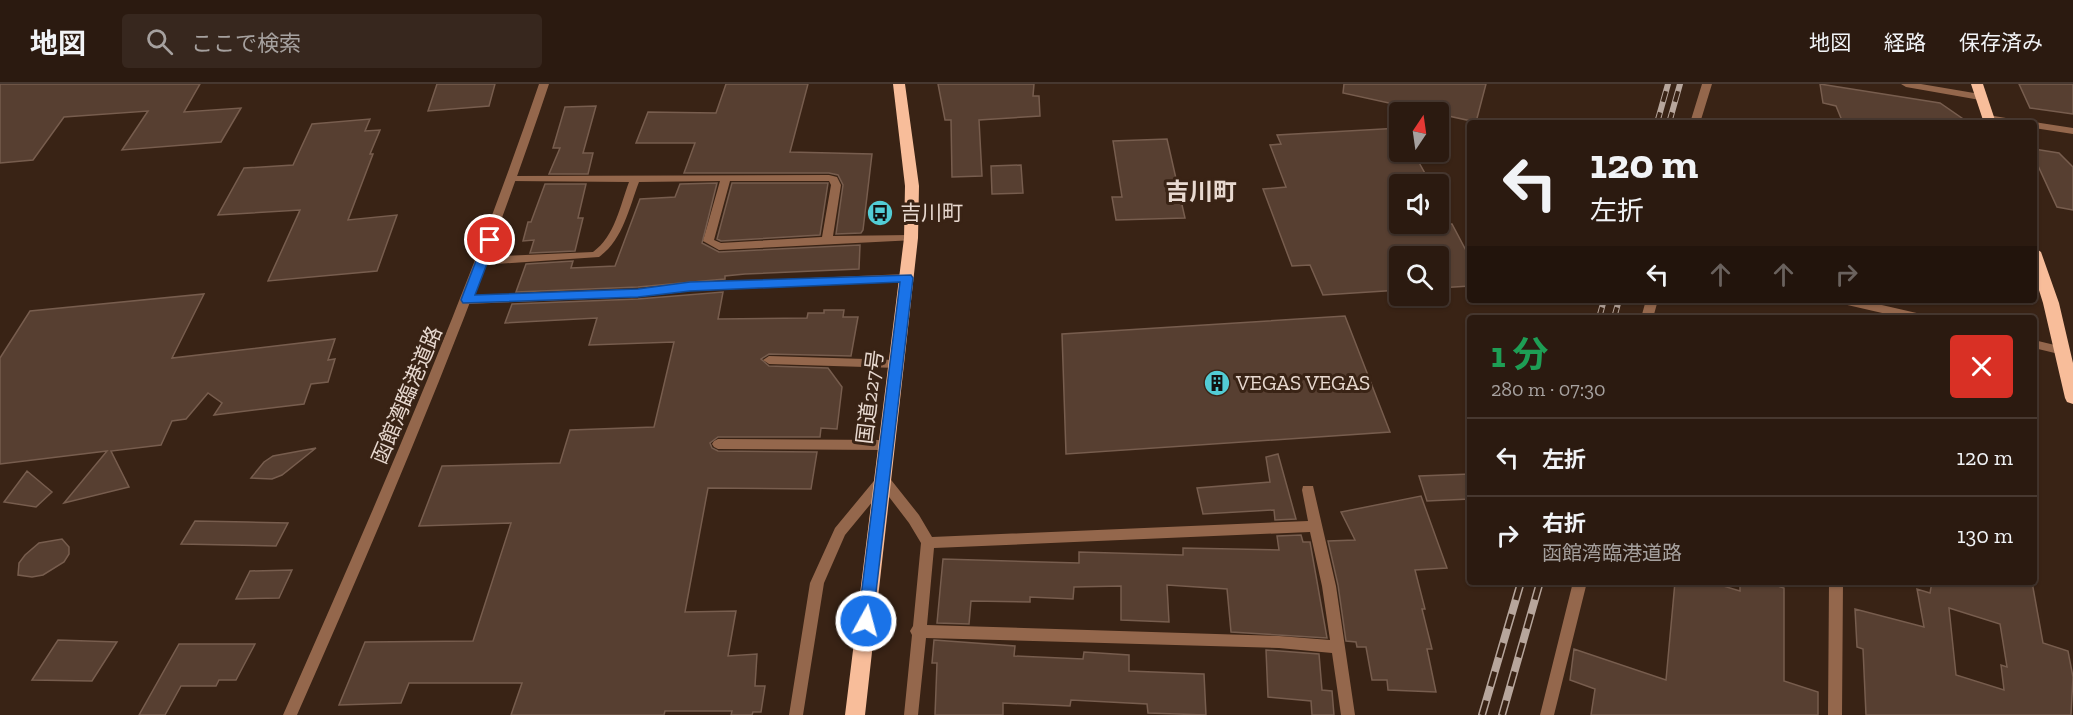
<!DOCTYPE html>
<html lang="ja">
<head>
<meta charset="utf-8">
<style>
	body { margin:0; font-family:"Zilla Slab","Noto Sans JP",serif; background:#37271e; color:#f1f3f6; height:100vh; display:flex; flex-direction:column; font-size:22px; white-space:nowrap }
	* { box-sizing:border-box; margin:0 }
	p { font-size:20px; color:#a6a19f }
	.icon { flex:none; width:33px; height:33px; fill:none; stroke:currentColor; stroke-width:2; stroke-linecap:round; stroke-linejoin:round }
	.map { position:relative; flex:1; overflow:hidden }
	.drawer { position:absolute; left:1467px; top:231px; width:570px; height:270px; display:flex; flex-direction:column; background:#2b1a10; border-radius:6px; box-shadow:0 2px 4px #0004,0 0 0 2px #473830 }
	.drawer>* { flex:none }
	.banner { position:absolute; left:1467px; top:36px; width:570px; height:183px; border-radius:6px; box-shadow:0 2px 4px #0004,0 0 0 2px #473830; background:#2b1a10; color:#f1f3f6; overflow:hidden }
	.needle { width:39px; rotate:13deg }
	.buttons { position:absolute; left:1389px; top:18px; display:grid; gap:12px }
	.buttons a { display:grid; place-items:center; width:60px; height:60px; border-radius:6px; background:#2b1a10; box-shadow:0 2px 4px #0004,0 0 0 2px #473830; font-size:30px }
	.pin { position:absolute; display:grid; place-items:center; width:51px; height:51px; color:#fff; margin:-26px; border:3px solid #fff; border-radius:50%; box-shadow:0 2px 6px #0007 }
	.me { position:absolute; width:66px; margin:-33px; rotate:7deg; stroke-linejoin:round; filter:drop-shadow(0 0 4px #0008) }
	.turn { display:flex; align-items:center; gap:21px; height:126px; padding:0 24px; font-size:27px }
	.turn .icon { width:78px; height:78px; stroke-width:2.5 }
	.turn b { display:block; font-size:42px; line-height:51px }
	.lanes { display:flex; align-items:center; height:57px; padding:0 24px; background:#0003; justify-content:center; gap:30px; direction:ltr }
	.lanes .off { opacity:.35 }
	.round { display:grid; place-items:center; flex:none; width:63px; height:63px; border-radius:6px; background:#37271e }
	.overview { display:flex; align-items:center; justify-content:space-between; height:102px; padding:0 24px }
	h1 { font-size:36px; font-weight:700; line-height:45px; color:#1e9e55 }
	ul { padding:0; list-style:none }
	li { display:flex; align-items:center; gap:18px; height:78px; padding:0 24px; border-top:2px solid #473830 }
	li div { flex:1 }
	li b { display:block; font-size:22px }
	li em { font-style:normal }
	header { display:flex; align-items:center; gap:36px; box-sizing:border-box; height:84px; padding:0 30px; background:#2b1a10; border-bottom:2px solid #473830 }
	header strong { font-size:28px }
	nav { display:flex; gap:33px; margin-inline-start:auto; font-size:21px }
	.search { width:420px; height:54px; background:#37271e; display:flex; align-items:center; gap:15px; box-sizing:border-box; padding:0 21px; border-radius:6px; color:#a6a19f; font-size:22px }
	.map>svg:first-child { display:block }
	.building { fill:#573f31; stroke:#775d4e; stroke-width:1.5; fill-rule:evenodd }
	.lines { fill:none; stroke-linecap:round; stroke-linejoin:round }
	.minor { fill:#94674c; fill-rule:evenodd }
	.tertiary { fill:#94674c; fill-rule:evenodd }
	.trunk { fill:#f8bd9a; fill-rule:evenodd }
	.rail-far1-casing { stroke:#b7a69c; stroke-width:6 }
	.rail-casing { stroke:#b7a69c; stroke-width:8 }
	.rail-far1 { stroke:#392315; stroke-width:4; stroke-dasharray:11; stroke-linecap:butt }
	.rail { stroke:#392315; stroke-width:5; stroke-dasharray:15; stroke-linecap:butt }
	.route { fill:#1a73e8; stroke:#114b97; stroke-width:1.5 }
	.labels { text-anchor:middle; stroke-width:6; stroke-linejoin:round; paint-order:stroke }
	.poi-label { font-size:21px; fill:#e8d9d0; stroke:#392315; text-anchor:start }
	.street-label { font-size:21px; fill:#e8d9d0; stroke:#392315 }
	.quarter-label { font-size:24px; font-weight:bold; fill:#e8d9d0; stroke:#392315 }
</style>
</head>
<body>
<header>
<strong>地図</strong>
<div class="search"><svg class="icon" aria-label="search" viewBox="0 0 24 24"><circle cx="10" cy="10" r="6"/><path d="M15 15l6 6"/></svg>ここで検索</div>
<nav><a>地図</a><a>経路</a><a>保存済み</a></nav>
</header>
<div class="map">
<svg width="2073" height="631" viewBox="0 0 2073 631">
	<rect width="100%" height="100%" fill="#392315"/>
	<path class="building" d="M 0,0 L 200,0 L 184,28 L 241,24 L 221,58 L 122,66 L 148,27 L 64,33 L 33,76 L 0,79 Z
		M 437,0 L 495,0 L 489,22 L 428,27 Z
		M 726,0 L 808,0 L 790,68 L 872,70 L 863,146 L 861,149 L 836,150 L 843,101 L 838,91 L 829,89 L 684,89 L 695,59 L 636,59 L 648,28 L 716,29 Z
		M 938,0 L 1034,0 L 1033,12 L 1039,12 L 1040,32 L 979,36 L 982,92 L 952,93 L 951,36 L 945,36 Z
		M 1344,0 L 1486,0 L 1476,38 L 1343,9 Z
		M 1820,0 L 1940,19 L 1969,39 L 1843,39 L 1836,22 L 1823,19 Z
		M 2019,0 L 2073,0 L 2073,30 L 2030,24 Z
		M 596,22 L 583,69 L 593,69 L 588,90 L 549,90 L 560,64 L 553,64 L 565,23 Z
		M 370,35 L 365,47 L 380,46 L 370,70 L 373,70 L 348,136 L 397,131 L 377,187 L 268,197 L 300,126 L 218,131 L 244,84 L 293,81 L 312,40 Z
		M 1400,44 L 1400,68 L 1413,68 L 1431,100 L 1400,100 L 1400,140 L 1452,140 L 1470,174 L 1470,202 L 1438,204 L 1438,172 L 1400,172 L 1400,206 L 1323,211 L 1310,181 L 1292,182 L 1263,105 L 1286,103 L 1270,61 L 1281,60 L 1277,51 Z
		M 1167,55 L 1185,134 L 1116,136 L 1112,113 L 1122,113 L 1113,57 Z
		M 2034,65 L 2059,69 L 2073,83 L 2073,126 L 2057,123 L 2034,73 Z
		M 1021,81 L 1023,109 L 992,110 L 991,82 Z
		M 717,99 L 702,159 L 719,168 L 860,161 L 859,185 L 745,190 L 725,192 L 725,195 L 638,203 L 516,208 L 526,180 L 573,177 L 571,184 L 615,182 L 640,115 L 675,113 L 680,100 Z
		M 732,99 L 828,99 L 820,151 L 721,157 L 717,155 Z
		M 545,100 L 586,100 L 578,134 L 583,134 L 575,167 L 530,169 L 534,156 L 523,157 L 528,138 L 531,138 Z
		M 723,208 L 718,235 L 807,234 L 808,229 L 824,229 L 824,226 L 844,226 L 843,233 L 858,233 L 851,272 L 769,270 L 761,275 L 769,282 L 828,284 L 842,303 L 837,345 L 821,344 L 820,353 L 718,353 L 710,359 L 712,364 L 718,367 L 817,368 L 811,405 L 708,404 L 685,528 L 736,527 L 728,572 L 757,570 L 755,602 L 765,602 L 761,628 L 753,628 L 752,631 L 731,631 L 732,627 L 665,627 L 664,631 L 511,631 L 522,599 L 409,599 L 401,619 L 339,621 L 365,558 L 473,557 L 511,439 L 419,442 L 442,382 L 560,379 L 570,346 L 654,343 L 674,258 L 589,261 L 597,234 L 505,239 L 512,220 L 638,215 Z
		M 204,210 L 172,274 L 335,255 L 328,276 L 335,275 L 328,298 L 311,300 L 304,320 L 214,331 L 222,319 L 208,309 L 186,335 L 172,337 L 161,361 L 111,367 L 129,403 L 64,419 L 107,367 L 0,380 L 0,274 L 30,227 Z
		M 1345,232 L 1390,348 L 1066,370 L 1062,250 Z
		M 316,364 L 282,391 L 272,395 L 251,394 L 264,378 L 273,372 Z
		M 1278,370 L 1296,435 L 1275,436 L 1274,426 L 1203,430 L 1197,404 L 1270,398 L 1266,373 Z
		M 27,387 L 52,408 L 36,423 L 4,418 Z
		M 1470,390 L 1470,415 L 1427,417 L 1419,392 Z
		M 1421,412 L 1447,484 L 1415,486 L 1425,525 L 1422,525 L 1432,565 L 1427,565 L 1436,608 L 1388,606 L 1387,596 L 1372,596 L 1366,563 L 1357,563 L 1356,558 L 1346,557 L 1338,501 L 1328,457 L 1355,456 L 1341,428 Z
		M 195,437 L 248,438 L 288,439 L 276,462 L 181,460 Z
		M 1301,451 L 1303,458 L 1310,458 L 1327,554 L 1231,548 L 1227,505 L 1167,501 L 1169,538 L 1121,536 L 1121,502 L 1074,503 L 1073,515 L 1030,513 L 1030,518 L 971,517 L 969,540 L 937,539 L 943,475 L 1079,479 L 1079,468 L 1183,471 L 1183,464 L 1279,466 L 1277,452 Z
		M 62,455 L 69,463 L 69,470 L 64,478 L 43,491 L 32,493 L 18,491 L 19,479 L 25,471 L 39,459 Z
		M 292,486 L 279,514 L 236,515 L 250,487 Z
		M 1675,498 L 1710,498 L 1740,507 L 1740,498 L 1765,498 L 1784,504 L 1784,597 L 1818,608 L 1818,631 L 1591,631 L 1595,605 L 1570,596 L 1574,565 L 1666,596 Z
		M 1932,498 L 2032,498 L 2043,559 L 2068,567 L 2073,593 L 2071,631 L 1866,631 L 1863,565 L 1857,563 L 1855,525 L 1924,543 L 1917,505 L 1930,509 ZM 1949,524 L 2000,540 L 2007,583 L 2001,581 L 2004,606 L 1956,591 Z
		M 58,556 L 117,558 L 92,597 L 32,596 Z
		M 934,556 L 1015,562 L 1014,572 L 1083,575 L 1084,568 L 1129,571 L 1129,587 L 1204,590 L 1206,631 L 1148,629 L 1147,620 L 1071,616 L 1070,622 L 1003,619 L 1003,631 L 935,631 L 937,579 L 932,579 Z
		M 179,560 L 255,560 L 236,596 L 219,596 L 216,602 L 181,602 L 165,631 L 139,631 Z
		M 1266,566 L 1319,570 L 1322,606 L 1332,607 L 1334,631 L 1312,631 L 1311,617 L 1268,613 Z"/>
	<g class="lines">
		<path class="minor" d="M 1702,0 L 1712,0 L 1700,39 L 1690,39 Z
			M 829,91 L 837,93 L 841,101 L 833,152 L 911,151 L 915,152 L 916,154 L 915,156 L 719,166 L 703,157 L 720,97 L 639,98 C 629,124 623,156 599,173 L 482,181 L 477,177 L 482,173 L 593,168 C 615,152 620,122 629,98 L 509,97 L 509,93 L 513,92 ZM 730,97 L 829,97 L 831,101 L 822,153 L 721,159 L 714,156 Z
			M 906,190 L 911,194 L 910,197 L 690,207 L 638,213 L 467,220 L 461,216 L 467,212 L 638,205 L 690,199 Z
			M 1646,216 L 1658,216 L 1653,234 L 1641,234 Z
			M 1837,216 L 1860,216 L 1921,230 L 1927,234 L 1904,234 L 1843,220 Z
			M 2034,256 L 2067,264 L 2069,267 L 2063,271 L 2034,264 Z
			M 769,272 L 897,276 L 903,280 L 897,284 L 769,280 L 763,276 Z
			M 718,355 L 887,356 L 891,358 L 893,361 L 891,364 L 887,366 L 718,365 L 714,363 L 712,360 L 714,357 Z
			M 883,391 L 888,392 L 919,431 L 932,453 L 1308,437 L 1302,406 L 1303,402 L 1313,402 L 1336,502 L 1355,631 L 1341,631 L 1332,569 L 1279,564 L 926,554 L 918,631 L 904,631 L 912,551 L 910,547 L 913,542 L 921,459 L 909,439 L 883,405 L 845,451 L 824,499 L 803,631 L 789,631 L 810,499 L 835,444 L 878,392 ZM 1310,448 L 1322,502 L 1330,556 L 1279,552 L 927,541 L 934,464 Z
			M 1573,498 L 1587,498 L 1554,631 L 1540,631 Z
			M 1829,498 L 1843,498 L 1842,631 L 1828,631 Z"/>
		<path class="tertiary" d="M 539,0 L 549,0 C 477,215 389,423 297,631 L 283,631 C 375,423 466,215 539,0 Z
			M 1901,0 L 1921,0 L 1980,10 L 1985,13 L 1980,16 L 1906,3 Z
			M 1988,31 L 2018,36 L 2023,39 L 2001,39 L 1985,36 L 1983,34 Z
			M 2034,38 L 2073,44 L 2073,50 L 2034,44 L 2034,39 L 2031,39 Z"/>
		<path class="trunk" d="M 893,0 L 905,0 L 919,102 L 918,154 L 865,631 L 845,631 L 904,154 L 905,102 Z
			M 1971,0 L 1983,0 L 1996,39 L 1984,39 Z
			M 2034,163 L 2041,168 L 2059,219 L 2073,279 L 2073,320 L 2067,318 L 2065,314 L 2043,219 L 2034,190 Z"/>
		<g class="rail-far1-casing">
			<path id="rail-far1" d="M 1657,39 L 1668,0
				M 1669,39 L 1680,0
				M 1599,234 L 1604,216
				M 1614,234 L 1619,216"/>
		</g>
		<g class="rail-casing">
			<path id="rail" d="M 1482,631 L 1521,498
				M 1502,631 L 1540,498"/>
		</g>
		<use href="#rail-far1" class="rail-far1"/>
		<use href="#rail" class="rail"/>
	</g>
	<path class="route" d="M 490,152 L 496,156 L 475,211 L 638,205 L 690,198 L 911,191 L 913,194 L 872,542 L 866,544 L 861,542 L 858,537 L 900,198 L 690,207 L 638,213 L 463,219 L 461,216 L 484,156 Z"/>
	<defs>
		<g id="bus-disc" transform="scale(1.35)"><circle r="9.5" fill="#52ccd5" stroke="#392315"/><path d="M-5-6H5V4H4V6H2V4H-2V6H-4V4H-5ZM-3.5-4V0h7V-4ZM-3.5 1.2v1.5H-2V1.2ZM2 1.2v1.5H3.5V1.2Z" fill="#111"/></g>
		<g id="building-disc" transform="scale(1.35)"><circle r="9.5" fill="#52ccd5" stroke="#392315"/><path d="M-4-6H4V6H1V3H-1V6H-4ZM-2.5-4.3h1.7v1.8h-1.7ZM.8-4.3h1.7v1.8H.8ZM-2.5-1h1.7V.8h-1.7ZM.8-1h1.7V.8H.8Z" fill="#111"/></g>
	</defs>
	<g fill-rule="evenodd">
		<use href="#bus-disc" x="880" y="129"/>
		<use href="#building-disc" x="1217" y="299"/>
	</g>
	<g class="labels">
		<g class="poi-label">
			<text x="900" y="136">吉川町</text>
			<text x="1236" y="306">VEGAS VEGAS</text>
		</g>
		<g class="street-label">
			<text transform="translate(407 311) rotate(-67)" y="7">函館湾臨港道路</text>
			<text transform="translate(870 313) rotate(-83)" y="7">国道227号</text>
		</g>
		<g class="quarter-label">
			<text x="1201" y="116">吉川町</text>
		</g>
	</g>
</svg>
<div class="buttons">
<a><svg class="needle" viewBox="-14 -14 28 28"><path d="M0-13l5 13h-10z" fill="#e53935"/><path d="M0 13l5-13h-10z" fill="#a6a19f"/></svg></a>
<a><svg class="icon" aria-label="sound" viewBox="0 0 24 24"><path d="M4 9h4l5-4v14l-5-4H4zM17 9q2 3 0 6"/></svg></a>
<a><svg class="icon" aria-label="search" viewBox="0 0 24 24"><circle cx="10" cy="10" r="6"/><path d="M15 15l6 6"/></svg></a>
</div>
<div class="pin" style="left:490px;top:156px;background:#d93025"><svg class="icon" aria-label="arrive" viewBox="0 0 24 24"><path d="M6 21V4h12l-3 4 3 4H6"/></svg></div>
<svg class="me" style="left:866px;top:537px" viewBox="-20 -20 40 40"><circle r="17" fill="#1a73e8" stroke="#fff" stroke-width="3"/><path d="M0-11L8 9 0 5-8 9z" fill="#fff"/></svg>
<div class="banner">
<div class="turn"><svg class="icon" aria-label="left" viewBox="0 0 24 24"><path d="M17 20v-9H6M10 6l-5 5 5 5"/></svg><div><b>120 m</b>左折</div></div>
<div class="lanes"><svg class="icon" aria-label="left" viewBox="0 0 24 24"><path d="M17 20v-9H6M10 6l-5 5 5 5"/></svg><svg class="icon off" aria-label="ahead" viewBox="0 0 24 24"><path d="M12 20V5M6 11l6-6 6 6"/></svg><svg class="icon off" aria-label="ahead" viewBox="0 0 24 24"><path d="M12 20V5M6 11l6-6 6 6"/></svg><svg class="icon off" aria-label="right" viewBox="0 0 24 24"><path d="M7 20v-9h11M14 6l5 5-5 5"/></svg></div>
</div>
<section class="drawer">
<div class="overview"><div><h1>1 分</h1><p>280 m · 07:30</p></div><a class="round" style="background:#d93025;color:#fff"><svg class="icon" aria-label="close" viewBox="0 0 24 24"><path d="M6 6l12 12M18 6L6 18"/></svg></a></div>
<ul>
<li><svg class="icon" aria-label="left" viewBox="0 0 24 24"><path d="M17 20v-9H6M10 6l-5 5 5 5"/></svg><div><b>左折</b></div><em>120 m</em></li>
<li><svg class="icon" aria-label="right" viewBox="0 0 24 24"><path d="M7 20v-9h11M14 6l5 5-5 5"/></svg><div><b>右折</b><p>函館湾臨港道路</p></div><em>130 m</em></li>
</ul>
</section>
</div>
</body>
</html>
